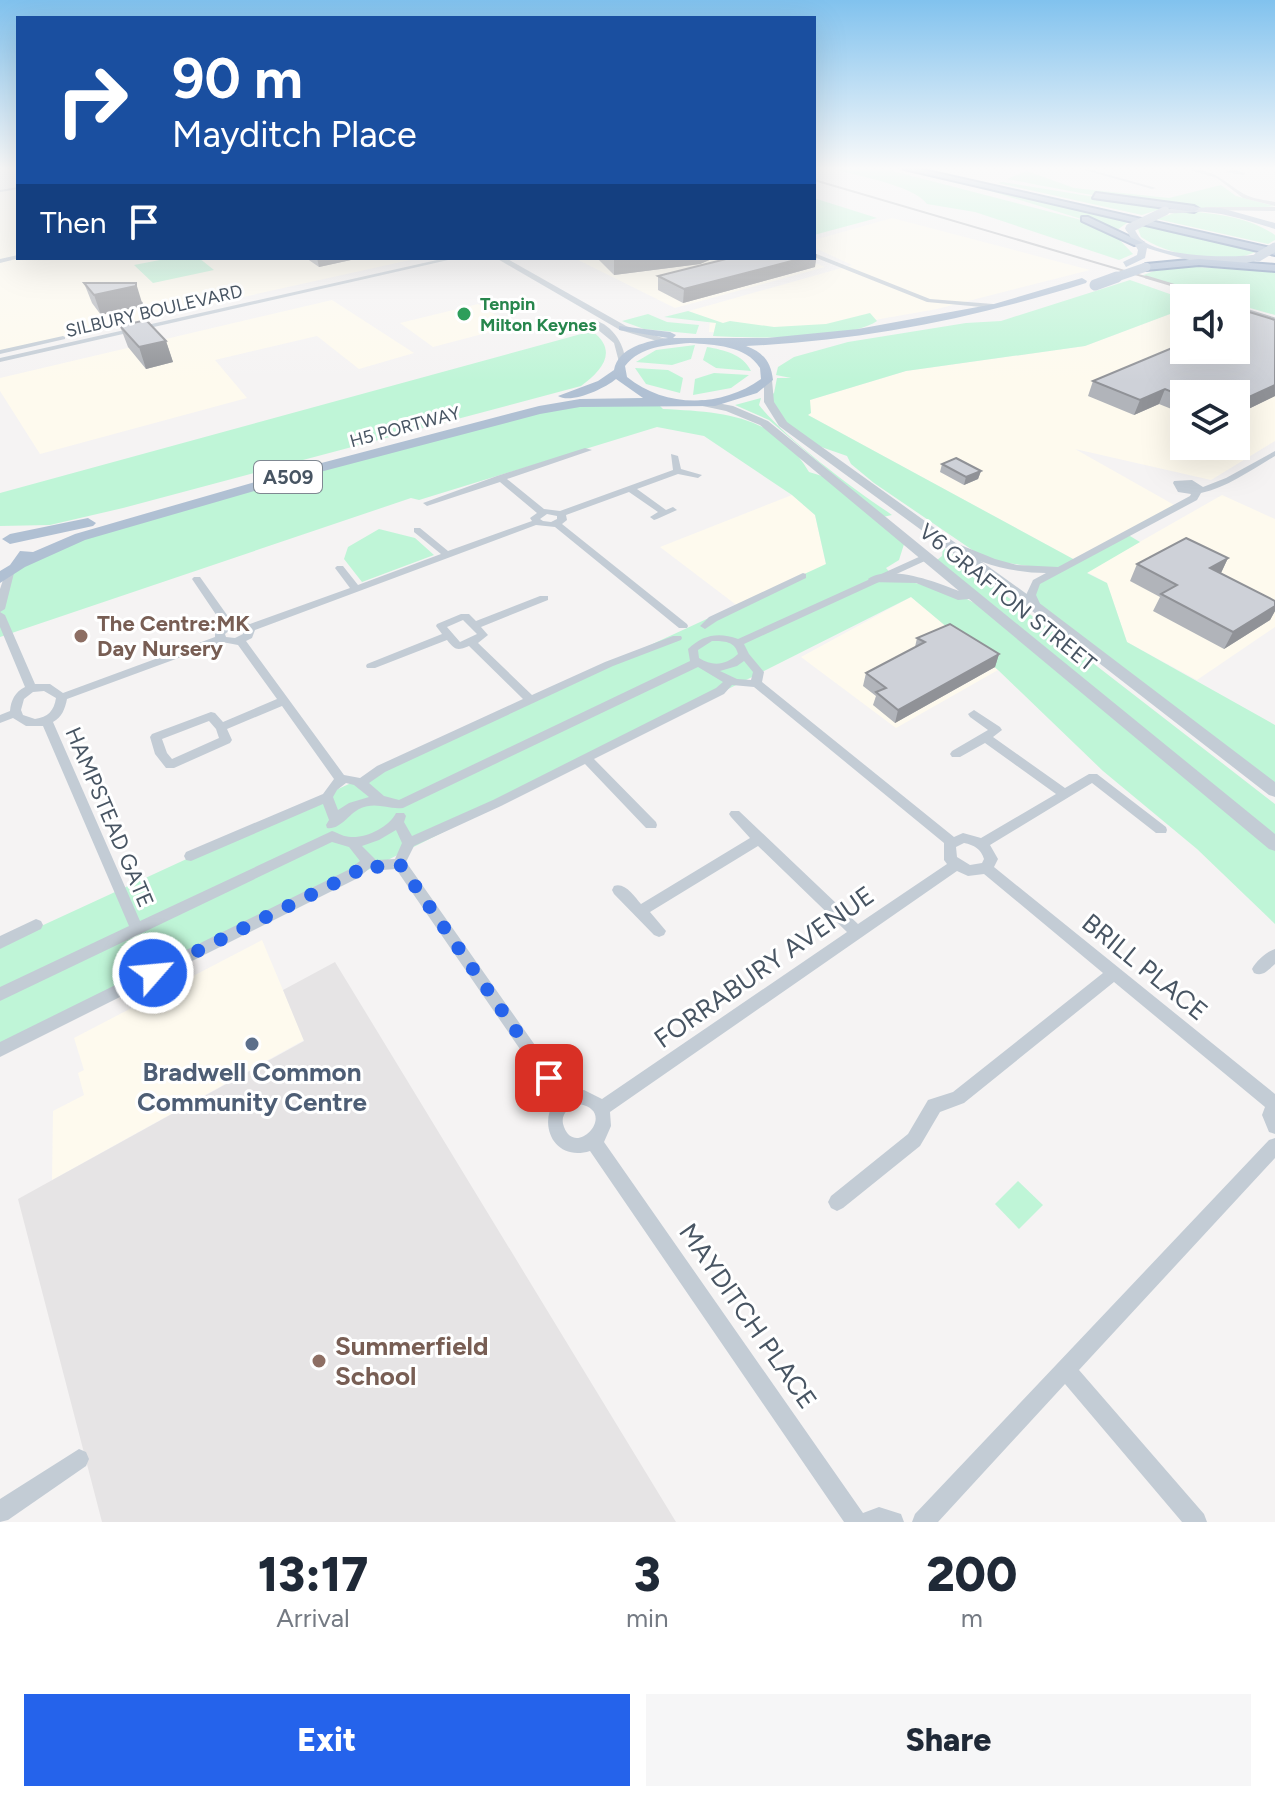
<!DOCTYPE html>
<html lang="en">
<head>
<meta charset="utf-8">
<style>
	body { margin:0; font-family:Figtree,sans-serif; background:#f6f6f7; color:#1f2937; height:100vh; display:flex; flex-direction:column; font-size:30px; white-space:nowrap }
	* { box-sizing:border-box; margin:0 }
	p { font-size:26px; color:#747a83 }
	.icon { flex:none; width:44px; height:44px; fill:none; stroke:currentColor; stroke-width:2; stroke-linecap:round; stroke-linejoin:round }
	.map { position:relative; height:1522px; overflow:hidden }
	.drawer { display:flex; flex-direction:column; background:#fff; flex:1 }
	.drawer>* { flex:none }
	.banner { position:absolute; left:16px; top:16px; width:800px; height:244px; border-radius:0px; box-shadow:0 8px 32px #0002; background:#1a4fa0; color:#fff; overflow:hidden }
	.tools { position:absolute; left:1170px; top:284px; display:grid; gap:16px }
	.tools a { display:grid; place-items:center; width:80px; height:80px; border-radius:0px; background:#fff; box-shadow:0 8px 32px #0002; font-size:40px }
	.pin { position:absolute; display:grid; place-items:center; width:68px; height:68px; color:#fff; margin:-34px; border-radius:16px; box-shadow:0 4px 12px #0006 }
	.me { position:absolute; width:88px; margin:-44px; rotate:63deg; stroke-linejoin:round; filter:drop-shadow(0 0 6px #0008) }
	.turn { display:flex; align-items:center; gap:28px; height:168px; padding:0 24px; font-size:36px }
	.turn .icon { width:104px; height:104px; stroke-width:2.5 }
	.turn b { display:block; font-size:56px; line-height:68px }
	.then { display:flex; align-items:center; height:76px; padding:0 24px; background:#0003; gap:16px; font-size:30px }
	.eta { display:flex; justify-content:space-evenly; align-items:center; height:136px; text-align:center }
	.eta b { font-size:48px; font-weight:800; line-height:56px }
	.button { display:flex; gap:16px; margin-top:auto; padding:16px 24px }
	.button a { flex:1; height:92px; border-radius:0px; background:#2563eb; color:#fff; font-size:32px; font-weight:800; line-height:92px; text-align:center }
	.button a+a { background:#f6f6f7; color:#1f2937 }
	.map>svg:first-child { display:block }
	.commercial { fill:#fefaee; fill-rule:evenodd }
	.education { fill:#e6e4e5 }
	.green { fill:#bff5d7 }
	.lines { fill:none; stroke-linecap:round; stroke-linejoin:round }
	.trunk-casing { stroke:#718cb1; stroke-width:4 }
	.minor { fill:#c3ccd5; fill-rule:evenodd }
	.tertiary { fill:#c3ccd5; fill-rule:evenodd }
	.primary { fill:#b0c0d3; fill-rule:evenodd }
	.trunk { fill:#9bb0cc; fill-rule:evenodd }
	.rail-far1 { stroke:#b4b7bd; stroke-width:2 }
	.rail { stroke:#b4b7bd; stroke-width:3 }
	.primary-bridge-far1 { stroke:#b0c0d3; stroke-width:9 }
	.primary-bridge { stroke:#b0c0d3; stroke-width:11 }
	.wall { fill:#b1b4ba }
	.shaded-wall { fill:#909297 }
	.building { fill:#ced1d8; stroke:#909297; stroke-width:2 }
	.route { stroke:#2563eb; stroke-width:14; stroke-dasharray:0 25.2 }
	.leisure-dot { fill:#2e9e5b; stroke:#fff; stroke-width:3 }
	.education-dot { fill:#8d6e63; stroke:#fff; stroke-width:3 }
	.service-dot { fill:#5c6f8a; stroke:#fff; stroke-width:3 }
	.labels { text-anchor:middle; stroke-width:6; stroke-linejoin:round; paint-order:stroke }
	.far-leisure-label { font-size:18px; font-weight:bold; fill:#27864d; stroke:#fff; text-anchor:start }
	.far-street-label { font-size:18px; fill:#485563; stroke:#fff }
	.shield { fill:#fff; stroke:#7f8892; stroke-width:2 }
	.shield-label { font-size:20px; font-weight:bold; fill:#485563 }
	.street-label { font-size:22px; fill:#485563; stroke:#fff }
	.education-label { font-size:22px; font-weight:bold; fill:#785e54; stroke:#fff; text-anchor:start }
	.near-street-label { font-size:26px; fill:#485563; stroke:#fff }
	.near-service-label { font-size:26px; font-weight:bold; fill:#4e5e75; stroke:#fff }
	.near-education-label { font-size:26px; font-weight:bold; fill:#785e54; stroke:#fff; text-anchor:start }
</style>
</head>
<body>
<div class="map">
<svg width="1275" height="1522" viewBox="0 0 1275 1522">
	<rect width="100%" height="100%" fill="#f5f3f3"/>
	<path class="commercial" d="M 18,190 L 18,258 L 419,258 L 0,351 L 0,192 Z
		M 892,218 L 1090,270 L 937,309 L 812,331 L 767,334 L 709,332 L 710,320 L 689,311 L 852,265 L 815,248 L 814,240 Z
		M 574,258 L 803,258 L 825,267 L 675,308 Z
		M 332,300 L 414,353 L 359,369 L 317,336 L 215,360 L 247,398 L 40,454 L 0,391 L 0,378 Z
		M 478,304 L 513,326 L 433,347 L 400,323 Z
		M 1178,311 L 1184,312 L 1184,350 L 1236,350 L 1275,329 L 1275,441 L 1211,480 L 1075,449 L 1176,506 L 1075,560 L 808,415 L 810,400 L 906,371 L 1085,346 ZM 1184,394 L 1236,394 L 1236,446 L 1184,446 Z
		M 792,495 L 815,515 L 826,565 L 739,607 L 660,547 Z
		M 1222,495 L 1275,519 L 1275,627 L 1197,680 L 1127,642 L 1107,583 L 1087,572 Z
		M 911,597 L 998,670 L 896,728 L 801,657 Z
		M 262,940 L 304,1040 L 52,1180 L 53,1111 L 84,1095 L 78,1073 L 84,1070 L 74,1038 Z"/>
	<path class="education" d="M 335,962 L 676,1522 L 102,1522 L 18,1199 L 304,1041 L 283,990 Z"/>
	<path class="green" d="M 834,169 L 885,169 L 1089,222 L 1115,235 L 1133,254 L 1119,260 L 975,212 L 927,204 C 913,185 857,176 834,169 Z
		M 1027,171 L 1074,188 L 1169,198 L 1221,185 L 1236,196 L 1274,206 C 1193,218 1088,194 1007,179 Z
		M 1002,182 L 1163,208 L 1142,215 L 998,183 Z
		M 986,188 L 1131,220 L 1117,230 L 984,189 Z
		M 814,198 L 820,200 L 877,218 L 814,235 Z
		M 1180,211 C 1213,213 1247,216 1275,235 L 1275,240 L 1268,244 L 1157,219 Z
		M 1147,224 L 1259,250 C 1228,268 1169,256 1141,237 L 1138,229 Z
		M 170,258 L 199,258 L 214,270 L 153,283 L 134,265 Z
		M 1182,266 L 1275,272 L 1275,315 L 1236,304 L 1236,298 L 1216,298 L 1141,276 L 1159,269 Z
		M 1130,280 L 1184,299 L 1184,312 L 1178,311 L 1085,346 L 906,371 L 810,400 L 811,413 L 808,415 L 1075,560 L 1125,533 L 1140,542 L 1087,573 L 1107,583 L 1127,642 L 1275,725 L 1275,791 L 1037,608 L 1032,587 L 1056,570 L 987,560 L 874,483 L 851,464 L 847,456 L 807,442 L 783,424 L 769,397 L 774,393 L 777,378 L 791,378 L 776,375 L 778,367 L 794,357 L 848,342 L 966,323 L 1001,321 Z
		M 688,311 L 723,323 L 730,321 L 774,327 L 826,324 L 870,313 L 877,321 C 847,341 751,338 713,336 L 716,323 L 664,317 Z
		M 648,314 L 667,322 L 699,325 L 696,334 L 644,329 L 622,321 Z
		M 592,331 C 619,351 602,371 581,386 L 123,508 L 50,525 L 0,526 L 0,493 Z
		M 695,345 L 691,359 L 672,365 L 636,362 L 656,350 Z
		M 707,347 C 724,350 743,354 751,371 L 716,368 L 703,360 Z
		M 635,368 L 668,370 L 683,378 L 680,393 L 646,384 Z
		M 714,373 L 749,375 L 731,388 L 693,395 L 695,379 Z
		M 761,398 L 759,405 C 787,440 854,489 892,515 L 883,517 L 769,420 L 735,405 Z
		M 659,405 L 663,409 C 724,412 775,415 809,472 L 832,479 L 905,541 L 899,560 L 886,568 L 895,578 L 956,593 L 996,615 L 1275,844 L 1275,924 L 1197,849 L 1103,771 L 998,670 L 911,597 L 0,1055 L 0,945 L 826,564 L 815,515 L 792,495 L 704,436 L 657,427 L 419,500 L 411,498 L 0,637 L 0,609 L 9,573 L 50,548 L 305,472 L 543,412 L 582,406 Z
		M 379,529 L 415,538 L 434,555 L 362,582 L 344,559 L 348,547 Z
		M 943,547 L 1275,804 L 1275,835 L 936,561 L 942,556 Z
		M 1018,1181 L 1043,1205 L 1019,1229 L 995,1204 Z"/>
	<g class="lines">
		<g class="trunk-casing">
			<path id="trunk" d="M 904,169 L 919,169 L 1275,249 L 1275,255 Z
				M 1096,193 L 1194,206 L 1199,209 L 1194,212 L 1093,198 Z
				M 1082,217 L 1088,217 L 1143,243 L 1134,245 L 1082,221 Z
				M 1199,259 L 1275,265 L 1275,271 L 1199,265 L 1146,270 L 1141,267 L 1146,264 Z"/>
		</g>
		<path class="minor" d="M 1081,169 L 1088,169 L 1156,188 L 1152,189 Z
			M 1187,169 C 1216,169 1222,181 1244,194 C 1253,199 1265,200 1275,202 L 1275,206 L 1243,198 L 1217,178 Z
			M 1234,170 L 1245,173 L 1245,174 L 1243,175 L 1225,172 Z
			M 18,187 L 18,189 L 0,192 L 0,190 Z
			M 814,253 L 930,299 L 993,304 L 996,306 L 993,308 L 927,302 L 814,257 Z
			M 18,255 L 18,258 L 20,258 L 0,263 L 0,259 Z
			M 446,258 L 457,258 L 0,362 L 0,358 Z
			M 63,336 L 65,337 L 65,339 L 0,354 L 0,350 Z
			M 585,448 L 592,450 L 507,479 L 544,509 L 560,511 L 673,470 L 671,454 L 678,456 L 681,469 L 702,475 L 698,478 L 678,474 L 637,489 L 666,510 L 673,507 L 677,510 L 657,519 L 654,520 L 650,517 L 658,512 L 629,492 L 566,515 L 567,520 L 562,524 L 687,624 L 688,626 L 687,628 L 679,628 L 555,527 L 536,525 L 255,630 L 252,638 L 246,641 L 344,775 L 360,778 L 377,766 L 523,699 L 469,646 C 457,651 455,650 447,640 L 375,668 L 367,668 L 366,666 L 367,664 L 442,634 L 436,626 L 437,624 L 461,614 L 469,614 L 476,621 L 540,596 L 548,596 L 548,600 L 481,627 L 488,635 L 478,643 L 532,695 L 605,662 L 673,636 L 681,636 L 682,638 L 681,640 L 613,666 L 385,772 L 369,783 L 384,796 L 399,800 L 690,661 L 688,649 C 703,635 718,632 738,639 L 921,556 L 927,556 L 927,560 L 744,644 L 749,654 L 764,672 L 762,682 L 954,837 L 963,833 L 981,838 L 1056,794 L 985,743 L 960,757 L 952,757 L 950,754 L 952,751 L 988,730 L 970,717 L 968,714 L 974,710 L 1000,727 L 1002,730 L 993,737 L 1065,788 L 1089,774 L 1097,774 L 1166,827 L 1167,830 L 1166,833 L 1156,833 L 1092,783 L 990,845 L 998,859 L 994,867 L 1275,1094 L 1275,1134 L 1269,1132 L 1262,1115 L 1265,1107 L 1114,982 L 964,1103 L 940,1112 L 920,1146 L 843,1208 L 837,1211 L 831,1208 L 828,1202 L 831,1196 L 908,1134 L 928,1100 L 953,1092 L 1103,973 L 984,874 L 968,876 L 957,871 L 610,1112 L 611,1126 L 604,1142 L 863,1513 L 879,1507 L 901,1514 L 904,1522 L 844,1522 L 590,1151 C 556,1162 537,1127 555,1100 L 396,869 L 382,870 L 370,868 L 358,878 L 0,1057 L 0,1042 L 348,870 L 360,861 L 349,847 L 332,842 L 0,1001 L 0,987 L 129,926 L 43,726 L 26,726 L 13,718 L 0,723 L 0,715 L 10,711 C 11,700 15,692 25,687 L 0,627 L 0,589 L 6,571 L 12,571 L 14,573 L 5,609 L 0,612 L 5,615 L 35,684 L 50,684 L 63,693 L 215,637 L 215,633 L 223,625 L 192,579 L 194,577 L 200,577 L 232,622 L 239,621 L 250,624 L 350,588 L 335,568 L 337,566 L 343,566 L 358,585 L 441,554 L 414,532 L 414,528 L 420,528 L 448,551 L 532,521 L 530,518 L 537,513 L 500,482 L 430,505 L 427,506 L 423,503 L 497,476 ZM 547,514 L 557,516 L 557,519 L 551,522 L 543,521 L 540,519 ZM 463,620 L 477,634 L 460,642 L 447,627 ZM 238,627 L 244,630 L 243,634 L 235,638 L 226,637 L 225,634 L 232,628 ZM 712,641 C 724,641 735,641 738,654 C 726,665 713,667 699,658 L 698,650 ZM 222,642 L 238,645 L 277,699 L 223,722 L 215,713 L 211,712 L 152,734 L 150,737 L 155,754 L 166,768 L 174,768 L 230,743 L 232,740 L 227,729 L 282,706 L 334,779 L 323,794 L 186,852 L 184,856 L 186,860 L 191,861 L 323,804 L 329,820 L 326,825 L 327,828 C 340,830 348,815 359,809 C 377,801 387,810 403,808 L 698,667 L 723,682 L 716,688 L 493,800 L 412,836 L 404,822 L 406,816 L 404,813 L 396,813 C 389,827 367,838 351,837 C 344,837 338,833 332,831 L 140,921 L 53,722 C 62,717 65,709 67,699 ZM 744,661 L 753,672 L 751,680 L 737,679 L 720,671 L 737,666 ZM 732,685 L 754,687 L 944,843 L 944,860 L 947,864 L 858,924 L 739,811 L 731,811 L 729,814 L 731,817 L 750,838 L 641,904 C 634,896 625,882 614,886 L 612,890 L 614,894 L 654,935 L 659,937 L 664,935 L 666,931 L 650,912 L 758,846 L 847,932 L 602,1099 L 584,1090 L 568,1092 L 406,862 L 414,846 L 501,806 L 585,764 L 646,828 L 656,828 L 657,825 L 656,822 L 594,759 L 724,694 ZM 44,691 L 56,698 C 54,711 48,717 35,719 L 23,715 L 21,710 L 24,699 L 33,692 ZM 209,721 L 216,729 L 219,738 L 172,759 L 167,753 L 162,739 ZM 346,783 L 354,785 L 369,797 L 349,803 L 338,810 L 333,797 L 337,790 ZM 396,830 L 402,843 L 395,859 L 376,860 L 362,846 L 379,840 ZM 964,843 C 974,845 981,849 984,859 L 982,863 L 970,865 L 957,857 L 956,847 ZM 579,1104 C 619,1111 576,1159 564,1127 C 559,1115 569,1106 579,1104 Z
			M 1275,451 L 1275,456 C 1251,470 1228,487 1201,493 L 1197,500 L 1040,584 L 1036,595 L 1042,608 L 1041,610 L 1033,610 L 1026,595 L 1033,580 L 1046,573 C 1015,573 976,564 950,546 L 952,544 L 958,544 L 995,559 L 1017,565 L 1058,567 L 1190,496 L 1191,494 L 1178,492 L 1173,483 L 1174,481 L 1192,480 L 1203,487 L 1226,478 Z
			M 803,573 L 806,574 L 806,578 L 717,621 L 705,629 L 700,626 L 709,617 Z
			M 36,919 L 41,921 L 43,925 L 41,929 L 0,949 L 0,936 Z
			M 1275,949 L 1275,964 C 1268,970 1263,977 1254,973 L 1252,969 C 1256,961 1266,952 1275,949 Z
			M 1275,1138 L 1275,1158 L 1079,1370 L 1204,1514 L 1207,1522 L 1182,1522 L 1065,1384 L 938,1522 L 912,1522 L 915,1514 L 1269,1140 Z
			M 79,1449 L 86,1452 L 89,1459 L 86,1466 L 8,1520 L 0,1522 L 0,1499 Z"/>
		<path class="tertiary" d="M 1205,207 L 1275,207 L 1275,211 L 1203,210 Z
			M 496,258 L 506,258 L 626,326 L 672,341 L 667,344 L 620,330 Z
			M 591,320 C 610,321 626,345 625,362 L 619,362 L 614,343 L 591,324 Z
			M 764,378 L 772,380 L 774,402 L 787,422 L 1042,605 L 1275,782 L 1275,797 L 1269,795 L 1032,611 L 779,426 L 764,402 Z
			M 702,400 L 733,406 L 768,421 L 1275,834 L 1275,851 L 1269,849 L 969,599 L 958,600 L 916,583 L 870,582 L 868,579 C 890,564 936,582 959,591 L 760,425 L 726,411 L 698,405 L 698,401 Z"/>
		<path class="primary" d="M 1179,207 L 1221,208 L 1275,223 L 1275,229 C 1252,222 1230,214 1205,212 C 1192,211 1172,216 1161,211 Z
			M 1130,225 C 1136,229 1136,234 1141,239 C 1159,257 1234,259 1258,254 L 1263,257 C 1231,275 1180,258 1147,248 L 1145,258 L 1126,267 L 1123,262 L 1137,255 L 1138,250 L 1125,228 Z
			M 1082,278 L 1087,281 L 1086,283 C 975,318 862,341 746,346 C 763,352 771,362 773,380 L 757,393 L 715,406 L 580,407 L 540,414 L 320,472 L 85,540 L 25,567 L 0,583 L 0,571 L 10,565 L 20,551 L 33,552 L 75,534 L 310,466 L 539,406 L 580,399 L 643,398 L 616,379 C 604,389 571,404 558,396 L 598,381 L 614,370 C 618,347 648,341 668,338 L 619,330 L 619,326 L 670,332 L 676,335 L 673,338 L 767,338 L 858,329 L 994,304 ZM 690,343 C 714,345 746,345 760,368 L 761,379 C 721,408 665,408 627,377 L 625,366 C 641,346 666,345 690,343 Z
			M 88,518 L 96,523 L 93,526 L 10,544 L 2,539 L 10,534 Z"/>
		<use href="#trunk" class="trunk"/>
		<path class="rail-far1" d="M 814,180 L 1152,279"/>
		<path class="rail" d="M 1146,277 L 1216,298
			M 1236,307 L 1275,319"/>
		<path class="primary-bridge-far1" d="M 1130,228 L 1165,211
			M 1258,257 L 1275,247
			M 1111,279 L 1146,267"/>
		<path class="primary-bridge" d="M 1095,285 L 1117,277"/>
	</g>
	<path class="wall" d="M 306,258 L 360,258 L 319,267 Z
		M 597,258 L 714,258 L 700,264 L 614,275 Z
		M 815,267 L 683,303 L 658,290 L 658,276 Z
		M 84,283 L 143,302 L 143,306 L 101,315 L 92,303 Z
		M 1275,320 L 1275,396 L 1236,415 L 1184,394 L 1184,414 L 1159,404 L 1134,415 L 1088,396 L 1093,381 Z
		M 120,326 L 166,341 L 173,362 L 146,369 L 128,347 Z
		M 942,464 L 981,471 L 978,479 L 964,485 L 940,472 Z
		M 1228,558 L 1221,573 L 1275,601 L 1275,611 L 1270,620 L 1224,649 L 1153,611 L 1160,597 L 1130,581 L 1137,564 Z
		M 917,638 L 999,654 L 995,667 L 895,723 L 873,705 L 876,696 L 863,686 L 866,673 L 915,647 Z"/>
	<path class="shaded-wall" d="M 817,254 L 815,267 L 683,303 L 684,289 L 803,258 L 814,258 L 814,255 Z
		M 317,258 L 360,258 L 319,267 Z
		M 614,258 L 714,258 L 700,264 L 614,275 Z
		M 136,283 L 143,306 L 101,315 L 94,295 Z
		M 166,341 L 173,362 L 146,369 L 139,347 Z
		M 1275,385 L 1275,396 L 1236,415 L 1236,403 Z
		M 1165,389 L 1159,404 L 1134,415 L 1140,400 Z
		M 981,471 L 978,479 L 964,485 L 966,477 Z
		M 1228,558 L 1220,575 L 1210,568 Z
		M 1275,606 L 1275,611 L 1270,620 L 1224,649 L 1233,632 Z
		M 999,654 L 995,667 L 895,723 L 898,710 Z"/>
	<path class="building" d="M 730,258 L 803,258 L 684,289 L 658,276 Z
		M 84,283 L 136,283 L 136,286 L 94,295 Z
		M 1236,308 L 1275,320 L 1275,385 L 1236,403 L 1236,394 L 1184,394 L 1184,397 L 1165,389 L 1140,400 L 1093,381 L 1184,343 L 1184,350 L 1236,350 Z
		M 146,320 L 166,341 L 139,347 L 120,326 Z
		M 956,458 L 981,471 L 966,477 L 942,464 Z
		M 1186,538 L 1228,558 L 1210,568 L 1275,601 L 1275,606 L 1233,632 L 1161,594 L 1177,585 L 1137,564 Z
		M 950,624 L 999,654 L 898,710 L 876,692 L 886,688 L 866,673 L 925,642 L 917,638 Z"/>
	<linearGradient id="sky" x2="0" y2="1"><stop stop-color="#81c2ee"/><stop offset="0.44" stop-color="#fafafa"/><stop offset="1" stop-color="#fafafa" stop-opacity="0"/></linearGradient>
	<rect width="1275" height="382" fill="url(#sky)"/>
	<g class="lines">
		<path class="route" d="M 153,973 L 353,874 L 367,863 L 378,867 L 399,863 L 549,1078"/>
	</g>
	<circle class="leisure-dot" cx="464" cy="314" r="8"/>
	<g class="education-dot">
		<circle cx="81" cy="636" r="8"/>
		<circle cx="319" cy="1361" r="8"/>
	</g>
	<circle class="service-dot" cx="252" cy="1044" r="8"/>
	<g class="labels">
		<g class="far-leisure-label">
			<text x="480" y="310">Tenpin<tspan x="480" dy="21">Milton Keynes</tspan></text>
		</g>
		<g class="far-street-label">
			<text transform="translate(154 311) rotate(-13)" y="6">SILBURY BOULEVARD</text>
			<text transform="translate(405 427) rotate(-15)" y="6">H5 PORTWAY</text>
		</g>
		<rect class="shield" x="254" y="461" width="68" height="32" rx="6"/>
		<g class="shield-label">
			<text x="288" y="484">A509</text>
		</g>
		<g class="street-label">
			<text transform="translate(1008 597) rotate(39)" y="8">V6 GRAFTON STREET</text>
			<text transform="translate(110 817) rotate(67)" y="8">HAMPSTEAD GATE</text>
		</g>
		<g class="education-label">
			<text x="97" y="631">The Centre:MK<tspan x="97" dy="25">Day Nursery</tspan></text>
		</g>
		<g class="near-street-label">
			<text transform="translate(764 967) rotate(-35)" y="9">FORRABURY AVENUE</text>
			<text transform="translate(1145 967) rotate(39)" y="9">BRILL PLACE</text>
			<text transform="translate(748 1316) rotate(55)" y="9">MAYDITCH PLACE</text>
		</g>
		<g class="near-service-label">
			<text x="252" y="1081">Bradwell Common<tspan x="252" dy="30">Community Centre</tspan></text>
		</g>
		<g class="near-education-label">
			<text x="335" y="1355">Summerfield<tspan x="335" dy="30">School</tspan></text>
		</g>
	</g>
</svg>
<div class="tools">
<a><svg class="icon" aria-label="sound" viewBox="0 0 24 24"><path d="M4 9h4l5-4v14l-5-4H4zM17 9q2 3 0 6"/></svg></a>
<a><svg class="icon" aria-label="layers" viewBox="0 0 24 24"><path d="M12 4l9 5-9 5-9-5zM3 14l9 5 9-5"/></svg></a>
</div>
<div class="pin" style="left:549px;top:1078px;background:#d93025"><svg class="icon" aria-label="arrive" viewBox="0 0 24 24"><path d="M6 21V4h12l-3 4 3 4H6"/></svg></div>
<svg class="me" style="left:153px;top:973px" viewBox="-20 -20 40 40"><circle r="17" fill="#2563eb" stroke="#fff" stroke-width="3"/><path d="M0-11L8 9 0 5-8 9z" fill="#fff"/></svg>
<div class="banner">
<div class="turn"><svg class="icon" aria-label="right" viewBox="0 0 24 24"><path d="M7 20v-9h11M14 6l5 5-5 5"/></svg><div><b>90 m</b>Mayditch Place</div></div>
<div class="then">Then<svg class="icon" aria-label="arrive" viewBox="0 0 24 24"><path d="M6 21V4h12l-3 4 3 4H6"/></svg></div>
</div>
</div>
<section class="drawer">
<div class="eta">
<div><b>13:17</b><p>Arrival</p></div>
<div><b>3</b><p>min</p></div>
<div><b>200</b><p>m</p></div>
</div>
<div class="button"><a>Exit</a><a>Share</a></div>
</section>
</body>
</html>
